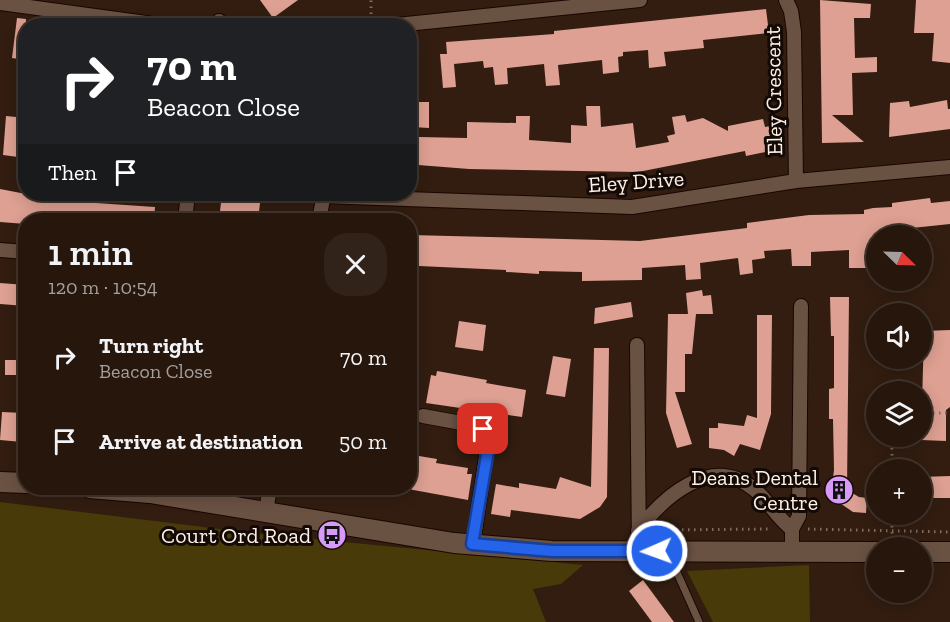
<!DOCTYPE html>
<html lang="en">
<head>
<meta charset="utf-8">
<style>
	body { margin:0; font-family:"Zilla Slab",serif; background:#32231a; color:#f1f3f6; height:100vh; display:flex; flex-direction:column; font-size:22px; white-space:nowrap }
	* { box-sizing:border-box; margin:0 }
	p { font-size:20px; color:#a49f9d }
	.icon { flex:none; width:33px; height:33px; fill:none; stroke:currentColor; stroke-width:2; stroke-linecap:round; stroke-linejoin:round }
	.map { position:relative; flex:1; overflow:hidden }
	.drawer { position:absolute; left:18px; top:213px; width:399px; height:282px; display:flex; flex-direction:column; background:#26160c; border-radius:24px; box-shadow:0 3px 15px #0003,0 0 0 2px #42352d }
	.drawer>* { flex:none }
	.guide { position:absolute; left:18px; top:18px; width:399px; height:183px; border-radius:24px; box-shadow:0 3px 15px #0003,0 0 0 2px #42352d; background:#202124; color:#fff; overflow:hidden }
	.needle { width:39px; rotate:113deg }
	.tools { position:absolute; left:866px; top:225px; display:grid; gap:12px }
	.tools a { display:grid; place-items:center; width:66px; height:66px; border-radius:50%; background:#26160c; box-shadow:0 3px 15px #0003,0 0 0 2px #42352d; font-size:30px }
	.pin { position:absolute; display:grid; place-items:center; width:51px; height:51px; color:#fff; margin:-26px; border-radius:12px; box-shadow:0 3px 9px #0006 }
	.me { position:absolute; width:66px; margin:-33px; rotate:268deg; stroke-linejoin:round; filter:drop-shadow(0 0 4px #0008) }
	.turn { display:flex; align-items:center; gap:21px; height:126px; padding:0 30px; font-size:27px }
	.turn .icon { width:78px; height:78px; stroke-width:2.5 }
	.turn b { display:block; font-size:42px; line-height:51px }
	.then { display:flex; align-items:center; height:57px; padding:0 30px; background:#0003; gap:12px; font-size:22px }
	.round { display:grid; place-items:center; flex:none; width:63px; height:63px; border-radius:24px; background:#32231a }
	.summary { display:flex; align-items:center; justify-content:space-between; height:102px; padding:0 30px }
	h1 { font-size:36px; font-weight:600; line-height:45px }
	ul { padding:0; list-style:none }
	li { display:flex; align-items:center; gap:18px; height:84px; padding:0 30px }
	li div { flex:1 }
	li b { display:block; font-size:22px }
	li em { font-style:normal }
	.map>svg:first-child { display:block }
	.green { fill:#483a09 }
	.building { fill:#dda092 }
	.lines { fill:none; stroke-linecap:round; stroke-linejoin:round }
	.service-casing { stroke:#190700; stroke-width:9 }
	.minor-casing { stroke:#190700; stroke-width:16 }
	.secondary-casing { stroke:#190700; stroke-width:22 }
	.path { stroke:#806e62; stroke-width:3; stroke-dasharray:1.5 4.5; stroke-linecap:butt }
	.service { stroke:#6a5243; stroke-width:7 }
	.minor { stroke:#6a5243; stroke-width:14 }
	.secondary { stroke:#6a5243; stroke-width:20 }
	.route-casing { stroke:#184099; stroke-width:15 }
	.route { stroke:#2563eb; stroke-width:10 }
	.labels { text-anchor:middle; stroke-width:6; stroke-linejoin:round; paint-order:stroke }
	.street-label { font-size:22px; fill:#fff0e7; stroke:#130a05 }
	.poi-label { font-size:22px; fill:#fff0e7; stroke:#130a05; text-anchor:end }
</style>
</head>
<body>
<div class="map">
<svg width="950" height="622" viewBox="0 0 950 622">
	<rect width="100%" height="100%" fill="#321d10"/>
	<path class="green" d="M 0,502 L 261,534 L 583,565 L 561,584 L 533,589 L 546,622 L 0,622 Z
		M 809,565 L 810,622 L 713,622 L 687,571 Z"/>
	<path class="building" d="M 260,0 L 298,0 L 273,18 Z
		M 820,0 L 871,4 L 870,18 L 854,18 L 855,58 L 877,57 L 877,72 L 852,73 L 853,115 L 832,115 L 864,142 L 822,143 Z
		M 916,0 L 950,0 L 950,63 L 932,61 L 934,33 L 914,33 Z
		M 766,9 L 769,33 L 703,40 L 704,48 L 664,52 L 666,66 L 649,68 L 648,50 L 623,52 L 623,56 L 618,57 L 619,72 L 603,74 L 602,60 L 558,65 L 560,85 L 546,86 L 544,64 L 507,68 L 508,84 L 495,85 L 493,67 L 484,68 L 483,61 L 454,64 L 456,87 L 443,88 L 440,54 L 447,54 L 446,42 L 554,34 L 554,31 Z
		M 17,18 L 26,19 L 26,60 L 12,58 Z
		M 947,100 L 948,109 L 950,109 L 950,129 L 889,137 L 890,103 L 909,101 L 910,107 Z
		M 413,102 L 429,102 L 429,128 L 412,127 Z
		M 586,106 L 600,106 L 601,127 L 633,123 L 636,148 L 669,142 L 667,136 L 675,134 L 672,117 L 685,115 L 687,122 L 703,118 L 728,131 L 728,126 L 763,119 L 765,127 L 776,125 L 780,145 L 769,147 L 770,151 L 746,156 L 745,151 L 638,172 L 469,169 L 418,165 L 419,137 L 467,138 L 467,122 L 516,123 L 516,116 L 530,116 L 529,140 L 571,143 L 571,125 L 587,126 Z
		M 6,116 L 26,118 L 26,139 L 20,139 L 18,157 L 3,155 Z
		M 0,189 L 26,194 L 97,195 L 96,203 L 155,207 L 154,220 L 26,220 L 26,224 L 0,222 Z
		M 222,194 L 261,195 L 258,220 L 219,220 Z
		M 930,198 L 931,203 L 950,201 L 950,224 L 912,228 L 913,236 L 876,236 L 876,246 L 867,246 L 868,268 L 849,268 L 849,250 L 811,252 L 811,266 L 792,266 L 791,249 L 764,251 L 765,258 L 752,260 L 753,273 L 740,275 L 738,258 L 700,263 L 701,279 L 686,280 L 685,265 L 642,268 L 642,280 L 582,281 L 582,272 L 539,271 L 539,274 L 506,272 L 506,270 L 419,266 L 411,264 L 410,258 L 410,235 L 640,241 L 747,228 L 747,223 L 809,215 L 864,214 L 864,210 L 873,208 L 892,207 L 892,203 Z
		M 0,283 L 26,285 L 26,306 L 0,304 Z
		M 702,290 L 703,296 L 711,295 L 713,314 L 688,314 L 686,293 Z
		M 830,297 L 849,297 L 847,490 L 859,497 L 867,498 L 866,513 L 853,512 L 834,499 L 828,488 L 832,486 L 834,470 L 833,419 L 829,419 L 829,389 L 834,388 L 834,336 L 831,336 Z
		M 631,302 L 633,317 L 594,324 L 595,308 Z
		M 668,314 L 696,314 L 692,354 L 685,354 L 685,392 L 675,392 L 692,444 L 677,448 L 666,413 Z
		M 757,315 L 772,315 L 771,414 L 760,450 L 740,444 L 734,456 L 724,450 L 709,448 L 709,428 L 718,428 L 718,423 L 744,426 L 747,415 L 757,418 Z
		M 459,321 L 486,325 L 483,351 L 455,347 Z
		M 950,330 L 950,407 L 946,410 L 946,441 L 921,440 L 924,331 Z
		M 594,348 L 609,348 L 607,497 L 600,507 L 580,519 L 511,510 L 510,517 L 491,514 L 496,484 L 519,488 L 519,483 L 556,489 L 560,477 L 591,487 Z
		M 553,356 L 571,359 L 565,397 L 546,394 Z
		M 5,360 L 26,360 L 26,375 L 5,375 Z
		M 437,371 L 487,380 L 486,383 L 526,390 L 522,417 L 426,403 L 431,375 L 436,376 Z
		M 2,412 L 24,413 L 22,442 L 0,440 Z
		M 419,456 L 437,459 L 436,463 L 468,468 L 467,474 L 472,474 L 468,500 L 408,489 L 413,461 L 418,462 Z
		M 950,476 L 950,498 L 921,498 L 921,477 Z
		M 643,580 L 674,622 L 652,622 L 629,591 Z"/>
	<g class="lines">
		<g class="service-casing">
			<path id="service" d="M 675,555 L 675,568 L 699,622"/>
		</g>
		<g class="minor-casing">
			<path id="minor" d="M 786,0 L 791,11 L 794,32 L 796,181
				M 0,3 L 168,26
				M 214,26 L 219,21
				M 387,26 L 640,0
				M 324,196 L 632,207 L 796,181 L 950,167
				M 185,220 L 188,194
				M 319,220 L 324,194
				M 0,250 L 26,252
				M 637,345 L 639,551
				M 423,416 L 478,426 L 489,437 L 473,544
				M 266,511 L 270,488
				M 638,531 C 663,497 711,454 754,489 C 769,501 777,518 792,529
				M 792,551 L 792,529 L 799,516 L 801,306"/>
		</g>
		<g class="secondary-casing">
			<path id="secondary" d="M 0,482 L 26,483
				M 90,488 L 150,493 L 454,543 L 552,551 L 876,552
				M 921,552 L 950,552"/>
		</g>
		<path class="path" d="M 371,26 L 371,0
			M 921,413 L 950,413
			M 892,436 L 892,470
			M 892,514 L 892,543
			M 808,529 L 950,532
			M 658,530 L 771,529"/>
		<use href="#service" class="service"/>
		<use href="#minor" class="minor"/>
		<use href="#secondary" class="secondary"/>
	</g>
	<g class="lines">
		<g class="route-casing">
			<path id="route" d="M 483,429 L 489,437 L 489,444 L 472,544 L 552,551 L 657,551"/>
		</g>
		<use href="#route" class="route"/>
	</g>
	<defs>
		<g id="building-disc" transform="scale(1.5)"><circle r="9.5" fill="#d89af8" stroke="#130a05"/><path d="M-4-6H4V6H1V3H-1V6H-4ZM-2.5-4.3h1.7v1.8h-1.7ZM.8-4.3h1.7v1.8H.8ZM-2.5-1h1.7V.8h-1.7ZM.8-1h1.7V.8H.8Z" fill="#111"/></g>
		<g id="bus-disc" transform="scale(1.5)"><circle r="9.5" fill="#d89af8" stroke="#130a05"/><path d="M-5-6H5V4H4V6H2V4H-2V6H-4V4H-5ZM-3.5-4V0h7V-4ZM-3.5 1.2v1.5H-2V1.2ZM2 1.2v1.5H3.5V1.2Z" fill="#111"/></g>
	</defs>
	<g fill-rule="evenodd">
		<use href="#building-disc" x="839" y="490"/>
		<use href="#bus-disc" x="332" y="535"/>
	</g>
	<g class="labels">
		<g class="street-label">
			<text transform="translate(773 91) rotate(-91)" y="8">Eley Crescent</text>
			<text transform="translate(636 181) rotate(-4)" y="8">Eley Drive</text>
		</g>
		<g class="poi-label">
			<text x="818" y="485">Deans Dental<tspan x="818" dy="25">Centre</tspan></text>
			<text x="311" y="543">Court Ord Road</text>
		</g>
	</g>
</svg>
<div class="tools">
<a><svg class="needle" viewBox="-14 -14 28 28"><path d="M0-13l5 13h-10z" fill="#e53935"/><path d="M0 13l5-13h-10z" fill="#a49f9d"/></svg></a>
<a><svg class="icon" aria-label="sound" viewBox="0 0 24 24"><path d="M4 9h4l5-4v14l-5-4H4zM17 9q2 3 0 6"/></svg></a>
<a><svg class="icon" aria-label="layers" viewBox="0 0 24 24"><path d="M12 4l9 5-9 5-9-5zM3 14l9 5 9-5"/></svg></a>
<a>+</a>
<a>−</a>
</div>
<div class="pin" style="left:483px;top:429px;background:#d93025"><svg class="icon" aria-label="arrive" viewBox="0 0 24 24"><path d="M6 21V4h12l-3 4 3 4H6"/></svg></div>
<svg class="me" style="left:657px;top:551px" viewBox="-20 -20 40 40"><circle r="17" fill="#2563eb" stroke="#fff" stroke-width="3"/><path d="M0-11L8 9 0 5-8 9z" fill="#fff"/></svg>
<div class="guide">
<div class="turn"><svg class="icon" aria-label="right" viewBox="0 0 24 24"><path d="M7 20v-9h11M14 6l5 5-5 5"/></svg><div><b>70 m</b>Beacon Close</div></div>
<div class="then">Then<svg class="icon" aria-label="arrive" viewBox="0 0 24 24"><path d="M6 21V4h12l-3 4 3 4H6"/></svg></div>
</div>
<section class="drawer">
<div class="summary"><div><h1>1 min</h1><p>120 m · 10:54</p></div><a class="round"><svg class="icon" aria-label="close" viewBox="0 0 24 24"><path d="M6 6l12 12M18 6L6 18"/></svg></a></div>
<ul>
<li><svg class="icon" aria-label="right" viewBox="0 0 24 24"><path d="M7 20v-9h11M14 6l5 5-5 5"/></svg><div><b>Turn right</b><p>Beacon Close</p></div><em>70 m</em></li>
<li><svg class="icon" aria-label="arrive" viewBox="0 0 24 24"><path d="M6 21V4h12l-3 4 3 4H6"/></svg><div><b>Arrive at destination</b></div><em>50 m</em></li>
</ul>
</section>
</div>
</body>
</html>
